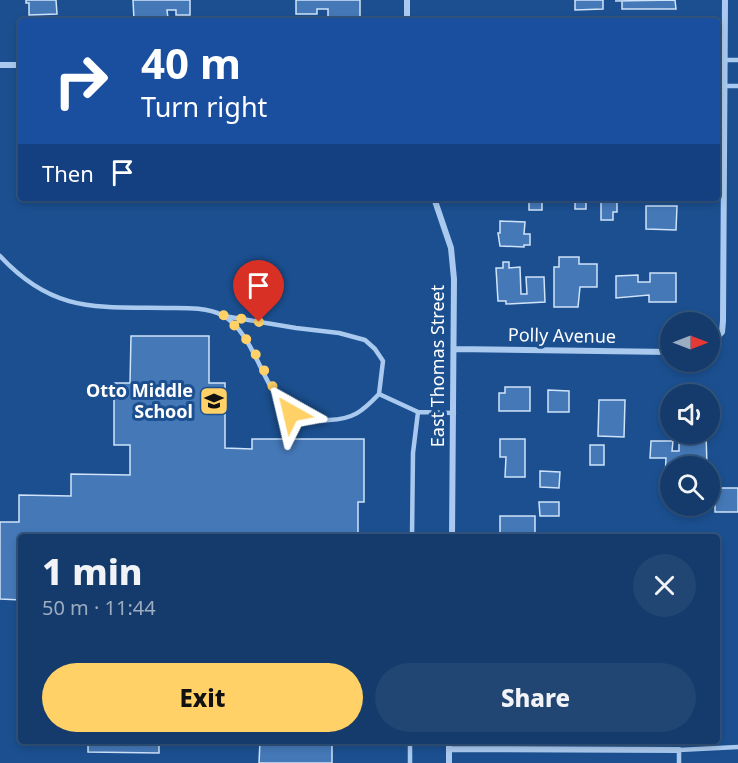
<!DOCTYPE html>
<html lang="en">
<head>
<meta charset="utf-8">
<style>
	body { margin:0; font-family:"Noto Sans",sans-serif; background:#214673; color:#f1f3f6; height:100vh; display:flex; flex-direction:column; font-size:22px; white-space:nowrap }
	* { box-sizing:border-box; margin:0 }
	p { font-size:20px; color:#9dadc1 }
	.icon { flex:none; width:33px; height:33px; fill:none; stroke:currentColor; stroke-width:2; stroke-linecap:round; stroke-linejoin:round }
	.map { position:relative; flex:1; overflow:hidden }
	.side { position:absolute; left:18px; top:534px; width:702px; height:210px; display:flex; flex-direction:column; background:#143b6b; border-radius:6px; box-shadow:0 3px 9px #0003,0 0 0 2px #33557e }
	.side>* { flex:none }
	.hud { position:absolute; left:18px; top:18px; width:702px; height:183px; border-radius:6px; box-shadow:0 3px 9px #0003,0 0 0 2px #33557e; background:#1a4fa0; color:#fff; overflow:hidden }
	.needle { width:39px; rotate:90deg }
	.buttons { position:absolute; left:660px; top:312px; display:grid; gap:12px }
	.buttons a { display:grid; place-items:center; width:60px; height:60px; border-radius:50%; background:#143b6b; box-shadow:0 3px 9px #0003,0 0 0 2px #33557e; font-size:30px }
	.pin { position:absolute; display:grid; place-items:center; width:51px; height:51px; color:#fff; margin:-62px -26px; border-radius:50% 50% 50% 0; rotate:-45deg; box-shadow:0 0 6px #0007 }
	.pin .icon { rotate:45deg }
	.me { position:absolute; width:66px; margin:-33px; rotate:323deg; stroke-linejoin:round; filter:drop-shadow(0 0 4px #0008) }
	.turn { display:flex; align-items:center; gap:21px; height:126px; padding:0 24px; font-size:27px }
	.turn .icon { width:78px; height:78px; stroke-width:2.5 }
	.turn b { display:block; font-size:42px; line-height:51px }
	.then { display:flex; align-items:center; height:57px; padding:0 24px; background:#0003; gap:12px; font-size:22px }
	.round { display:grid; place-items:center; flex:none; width:63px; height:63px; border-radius:32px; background:#214673 }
	.head { display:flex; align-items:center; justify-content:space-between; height:102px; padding:0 24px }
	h1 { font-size:36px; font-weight:800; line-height:45px }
	.action { display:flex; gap:12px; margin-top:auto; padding:12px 24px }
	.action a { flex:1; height:69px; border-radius:36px; background:#ffd166; color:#111; font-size:24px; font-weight:800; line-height:69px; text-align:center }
	.action a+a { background:#214673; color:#f1f3f6 }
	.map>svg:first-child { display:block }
	.building { fill:#4478b7; stroke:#cfe3fa; stroke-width:1.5 }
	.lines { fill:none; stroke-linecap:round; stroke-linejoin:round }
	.service { stroke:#a9c9ee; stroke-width:4.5 }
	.minor { stroke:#a9c9ee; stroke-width:6 }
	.route { stroke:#ffd166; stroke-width:10; stroke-dasharray:0 18 }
	.labels { text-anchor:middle; stroke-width:6; stroke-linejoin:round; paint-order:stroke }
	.street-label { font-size:18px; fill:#fff; stroke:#1b4f8f }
	.poi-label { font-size:18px; font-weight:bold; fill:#fff; stroke:#1b4f8f; text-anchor:end }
</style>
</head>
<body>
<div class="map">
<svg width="738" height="763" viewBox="0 0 738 763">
	<rect width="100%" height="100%" fill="#1b4f8f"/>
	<path class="building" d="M 26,0 L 56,0 L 57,14 L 29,15 L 29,3 L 26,3 Z
		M 133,0 L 190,0 L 190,15 L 176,15 L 176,10 L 167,10 L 168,18 L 154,18 L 154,21 L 134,20 Z
		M 296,0 L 360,0 L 360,21 L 328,21 L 328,9 L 317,9 L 317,14 L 296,14 Z
		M 575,0 L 603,0 L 603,9 L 575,10 Z
		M 675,0 L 676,9 L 622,9 L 622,1 L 615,1 Z
		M 575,198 L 586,198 L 586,209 L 575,209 Z
		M 601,198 L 617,198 L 617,212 L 613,212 L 613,220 L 601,220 Z
		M 529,199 L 542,200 L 542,210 L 529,210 Z
		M 646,206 L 677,206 L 676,230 L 646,229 Z
		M 500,221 L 525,222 L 524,234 L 530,234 L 530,245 L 524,245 L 524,247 L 500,246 L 498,233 L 500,233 Z
		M 559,257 L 579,257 L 579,264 L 597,264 L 597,287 L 580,287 L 578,307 L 554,307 L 554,267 L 559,267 Z
		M 503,262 L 509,262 L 509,268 L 520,267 L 521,294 L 527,294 L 526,277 L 544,277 L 545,302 L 506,304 L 506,301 L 498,301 L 496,268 L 503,268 Z
		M 650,273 L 676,273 L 676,302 L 649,302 L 649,295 L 616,298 L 616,276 L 638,275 L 638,282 L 650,282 Z
		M 131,336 L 209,336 L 209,383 L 225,383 L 225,448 L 252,449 L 252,439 L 364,439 L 364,502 L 358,502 L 358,537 L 21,537 L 21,600 L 0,599 L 0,522 L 19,522 L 19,495 L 71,496 L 71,474 L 130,475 L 130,445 L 114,445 L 114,383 L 130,383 Z
		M 505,387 L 530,387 L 530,411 L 499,411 L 499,393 L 505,393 Z
		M 548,390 L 569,391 L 569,412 L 548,412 Z
		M 599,400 L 625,400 L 624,437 L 598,436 Z
		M 679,434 L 706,434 L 707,466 L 670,466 L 670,480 L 665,480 L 666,458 L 650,458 L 651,441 L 673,441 L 672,451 L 679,451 Z
		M 500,439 L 525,439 L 525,477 L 505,477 L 506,457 L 500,457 Z
		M 590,445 L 604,445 L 604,465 L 590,465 Z
		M 540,471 L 560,472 L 559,488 L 540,487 Z
		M 710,473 L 713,473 L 712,488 L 738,488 L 738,512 L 715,512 L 715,497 L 710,497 Z
		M 539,502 L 559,502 L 559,516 L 540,516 Z
		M 500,516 L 535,516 L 535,534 L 544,534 L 544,537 L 500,537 Z
		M 88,741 L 217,741 L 217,743 L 159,742 L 159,753 L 88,752 Z
		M 260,741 L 332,741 L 332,763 L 259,763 Z"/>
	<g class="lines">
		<path class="service" d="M 724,60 L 738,60
			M 724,86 L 738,86
			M 0,256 C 53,313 96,307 167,308 C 184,308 207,307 222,315 C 259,335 264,404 301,419 C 310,422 320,421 329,420 C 353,419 362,412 379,394 L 418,412 L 454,413
			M 224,316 L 296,328 L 339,333 L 365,340 L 375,349 L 383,361 L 379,394
			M 412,537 L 413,453 L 418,412
			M 410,763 L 410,741
			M 679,763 L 679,750 L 738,747"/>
		<path class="minor" d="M 407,21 L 407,0
			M 0,65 L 21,65
			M 434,198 L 451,248 L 454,279 L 452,537
			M 710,345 L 722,332 L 723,321 L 725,0
			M 454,349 L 670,352
			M 449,749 L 679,750
			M 449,763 L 449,741"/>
	</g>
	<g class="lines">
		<path class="route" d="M 259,322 L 222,315 C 227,320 232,323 237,328 C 260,352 268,388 291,413"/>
	</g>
	<defs>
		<g id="school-square" transform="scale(1.5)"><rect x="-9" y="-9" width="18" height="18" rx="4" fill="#ffd166" stroke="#1b4f8f"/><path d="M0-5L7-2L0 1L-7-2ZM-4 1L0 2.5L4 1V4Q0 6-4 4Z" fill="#111"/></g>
	</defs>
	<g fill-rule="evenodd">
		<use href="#school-square" x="214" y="401"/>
	</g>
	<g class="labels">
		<g class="street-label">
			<text transform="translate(562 336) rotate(1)" y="6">Polly Avenue</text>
			<text transform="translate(438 366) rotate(-90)" y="6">East Thomas Street</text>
		</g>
		<g class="poi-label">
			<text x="193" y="397">Otto Middle<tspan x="193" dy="21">School</tspan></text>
		</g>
	</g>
</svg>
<div class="buttons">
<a><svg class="needle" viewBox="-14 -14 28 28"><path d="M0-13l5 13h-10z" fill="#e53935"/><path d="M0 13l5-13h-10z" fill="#9dadc1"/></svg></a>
<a><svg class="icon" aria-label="sound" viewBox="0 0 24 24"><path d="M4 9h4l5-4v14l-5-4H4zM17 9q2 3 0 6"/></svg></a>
<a><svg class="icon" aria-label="search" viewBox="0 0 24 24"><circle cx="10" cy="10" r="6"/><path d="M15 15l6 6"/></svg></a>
</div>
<div class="pin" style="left:259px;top:322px;background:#d93025"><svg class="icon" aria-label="arrive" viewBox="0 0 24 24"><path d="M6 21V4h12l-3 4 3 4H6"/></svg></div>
<svg class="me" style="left:291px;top:413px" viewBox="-20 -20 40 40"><path d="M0-17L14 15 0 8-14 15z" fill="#ffd166" stroke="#fff" stroke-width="4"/></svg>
<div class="hud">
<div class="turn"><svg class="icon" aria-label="right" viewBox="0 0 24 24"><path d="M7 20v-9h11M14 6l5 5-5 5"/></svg><div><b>40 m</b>Turn right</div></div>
<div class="then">Then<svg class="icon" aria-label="arrive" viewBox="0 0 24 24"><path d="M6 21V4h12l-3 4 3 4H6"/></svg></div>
</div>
<section class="side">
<div class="head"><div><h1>1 min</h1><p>50 m · 11:44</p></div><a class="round"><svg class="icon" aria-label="close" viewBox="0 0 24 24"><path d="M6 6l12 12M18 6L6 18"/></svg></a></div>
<div class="action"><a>Exit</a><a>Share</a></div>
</section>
</div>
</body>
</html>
